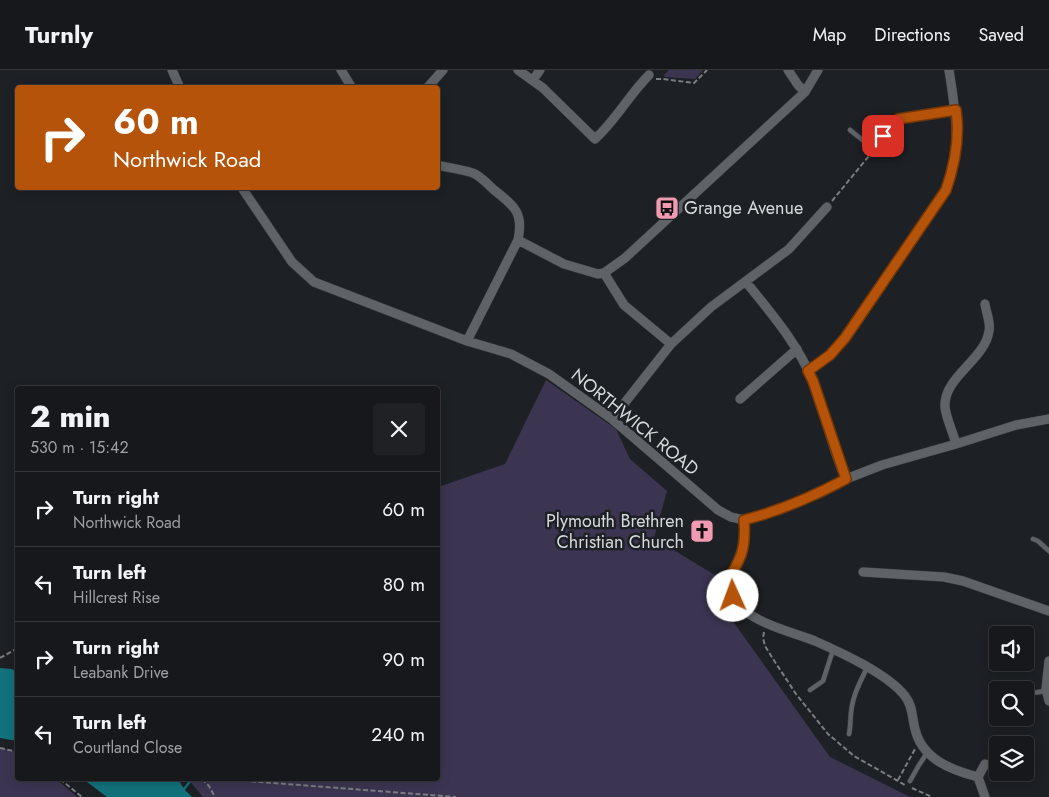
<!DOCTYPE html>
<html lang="en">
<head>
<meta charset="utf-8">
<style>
	body { margin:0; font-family:Jost,sans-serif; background:#1f2124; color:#f1f3f6; height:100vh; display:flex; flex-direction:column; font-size:19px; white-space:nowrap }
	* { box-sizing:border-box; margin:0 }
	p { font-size:16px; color:#9ea0a3 }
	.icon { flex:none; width:28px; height:28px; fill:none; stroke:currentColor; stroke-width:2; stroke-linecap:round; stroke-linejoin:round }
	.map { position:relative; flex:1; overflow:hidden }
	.sheet { position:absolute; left:15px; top:316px; width:425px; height:395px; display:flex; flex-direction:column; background:#16181b; border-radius:5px; box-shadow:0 2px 12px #0003,0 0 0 1px #35373a }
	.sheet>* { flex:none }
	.top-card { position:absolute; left:15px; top:15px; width:425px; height:105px; border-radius:5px; box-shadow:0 2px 12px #0003,0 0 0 1px #35373a; background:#b45309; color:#fff; overflow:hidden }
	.buttons { position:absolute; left:989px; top:556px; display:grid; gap:10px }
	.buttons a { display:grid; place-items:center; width:45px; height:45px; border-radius:5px; background:#16181b; box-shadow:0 2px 12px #0003,0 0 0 1px #35373a; font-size:25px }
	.pin { position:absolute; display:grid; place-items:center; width:42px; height:42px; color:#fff; margin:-21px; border-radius:10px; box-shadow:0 2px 8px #0006 }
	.me { position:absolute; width:55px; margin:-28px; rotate:358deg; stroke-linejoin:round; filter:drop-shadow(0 0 4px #0008) }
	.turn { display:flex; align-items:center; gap:18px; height:105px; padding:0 15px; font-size:22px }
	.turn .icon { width:65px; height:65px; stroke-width:2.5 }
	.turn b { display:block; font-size:35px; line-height:42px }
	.round { display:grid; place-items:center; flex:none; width:52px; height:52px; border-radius:5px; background:#1f2124 }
	.head { display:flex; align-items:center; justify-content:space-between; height:85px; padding:0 15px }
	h1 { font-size:30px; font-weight:800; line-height:38px }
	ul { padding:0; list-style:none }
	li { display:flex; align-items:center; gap:15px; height:75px; padding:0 15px; border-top:1px solid #35373a }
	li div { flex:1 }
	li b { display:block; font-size:19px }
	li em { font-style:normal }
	header { display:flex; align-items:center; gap:30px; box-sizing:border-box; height:70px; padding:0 25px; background:#16181b; border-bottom:1px solid #35373a }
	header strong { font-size:24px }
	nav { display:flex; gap:28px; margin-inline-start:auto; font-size:18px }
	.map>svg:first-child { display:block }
	.green { fill:#3c3552 }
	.water { fill:#12727c }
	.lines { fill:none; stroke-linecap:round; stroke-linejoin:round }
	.stream { stroke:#12727c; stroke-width:2.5 }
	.building { fill:#222a58 }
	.service-casing { stroke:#393c3e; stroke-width:5.5 }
	.minor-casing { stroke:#393c3e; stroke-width:10 }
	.path { stroke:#7b7e81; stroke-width:2; stroke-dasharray:5 2.5; stroke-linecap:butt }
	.service { stroke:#5f6368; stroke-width:4.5 }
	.minor { stroke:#5f6368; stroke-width:9 }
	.route-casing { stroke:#753606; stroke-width:12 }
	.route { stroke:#b45309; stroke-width:9 }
	.labels { text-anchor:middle; stroke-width:5; stroke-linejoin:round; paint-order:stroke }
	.poi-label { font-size:18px; fill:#d6d9db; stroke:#1d2024; text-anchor:start }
	.street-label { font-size:18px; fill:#d6d9db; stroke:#1d2024 }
</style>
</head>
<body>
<header>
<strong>Turnly</strong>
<nav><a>Map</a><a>Directions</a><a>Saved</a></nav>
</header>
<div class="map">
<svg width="1049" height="727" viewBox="0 0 1049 727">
	<rect width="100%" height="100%" fill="#1d2024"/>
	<path class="green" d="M 669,0 L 703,0 L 695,9 L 665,7 L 664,5 Z
		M 546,310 L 616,359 L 630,389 L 667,421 L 654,468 L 718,507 L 712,522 L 830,687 L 910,727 L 203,727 L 188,709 L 438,709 L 438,415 L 441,416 L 505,394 Z
		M 0,678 L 17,682 L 18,709 L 56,709 L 77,727 L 0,727 Z"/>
	<path class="water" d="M 0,598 L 12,599 L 17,602 L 17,671 L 0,668 Z
		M 83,709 L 178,709 L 184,719 L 192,727 L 107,727 Z"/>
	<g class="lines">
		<path class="stream" d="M 184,719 L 192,709"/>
	</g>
	<path class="building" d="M 702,449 L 713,455 L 703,474 L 691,467 Z"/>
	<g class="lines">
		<g class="service-casing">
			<path id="service" d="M 850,60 L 865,72 L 877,74
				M 1033,469 L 1038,471 L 1049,481
				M 810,620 L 823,611 L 833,580
				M 1025,624 L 1046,621
				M 849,664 C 851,655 850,645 852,636 C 854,622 861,610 867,598
				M 910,711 L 919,695 L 927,683"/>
		</g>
		<g class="minor-casing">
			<path id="minor" d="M 172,0 L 180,18
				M 341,0 L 352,18
				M 518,0 L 543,18 L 595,69 C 616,50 629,25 649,5
				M 788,0 L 798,15 L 805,22
				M 533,10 L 540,0
				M 427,18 L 443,0
				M 877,74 L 889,58 L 898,49 L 955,40
				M 438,95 C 447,98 468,100 475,104 C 482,108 488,114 493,119 C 514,136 524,142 518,170 L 467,271
				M 242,118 L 292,192 L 314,212 L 467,271 L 511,284 L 549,304 L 612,349 L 718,440 L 731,447 L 744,450 L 761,445 L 818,424 L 846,409 L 882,395 L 956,374 L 1016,355 L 1049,349
				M 518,170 L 564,194 L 598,204 L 604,203 L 625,188 L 805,22 L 818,0
				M 604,203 L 624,235 L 671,274
				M 746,212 C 771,243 797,273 813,311 C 826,343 831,378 846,409
				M 808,301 L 829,285 L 845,268 L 946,120 C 962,76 956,45 949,0
				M 740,329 L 797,279
				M 612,349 L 671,274 L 711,237 L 789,179 L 827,137
				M 956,374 C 953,362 946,348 945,337 C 943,307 985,290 989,261 C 991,253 986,242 985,234
				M 744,450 C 745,459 746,467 743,476 C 739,493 724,508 733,526 C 745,552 790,561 815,571 C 842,583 888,604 905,626 C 913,636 912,648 915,659 C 922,689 951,700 978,707
				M 863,502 L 944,507 L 963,511 L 1049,541
				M 1049,591 L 1046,619 L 1049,631
				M 985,694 L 978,707 L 985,727"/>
		</g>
		<path class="path" d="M 656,9 L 663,9 L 694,13 L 707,0
			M 832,131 L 873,81
			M 764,562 L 763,568 L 765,576 L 775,592 L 796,624 L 828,664 L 854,686 L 905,715
			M 0,588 L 18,578
			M 0,678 L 18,682
			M 60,709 L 82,727
			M 202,709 L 209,716 L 215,727
			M 221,709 L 456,727
			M 898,710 L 915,679
			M 912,718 L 932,727"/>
		<use href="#service" class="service"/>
		<use href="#minor" class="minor"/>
	</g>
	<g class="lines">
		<g class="route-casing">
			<path id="route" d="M 733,526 C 727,503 734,504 741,485 C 745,473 745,462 744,450 C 780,441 814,426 846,409 L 813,311 L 808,301 L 830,285 L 845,268 L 946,120 C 955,94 960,67 956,40 L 898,49 L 883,66"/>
		</g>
		<use href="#route" class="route"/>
	</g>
	<defs>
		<g id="bus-square" transform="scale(1.25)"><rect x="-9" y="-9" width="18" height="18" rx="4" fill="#f19ab1" stroke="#1d2024"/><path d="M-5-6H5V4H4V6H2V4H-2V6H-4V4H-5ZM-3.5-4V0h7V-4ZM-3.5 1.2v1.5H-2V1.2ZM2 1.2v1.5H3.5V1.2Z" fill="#111"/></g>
		<g id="church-square" transform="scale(1.25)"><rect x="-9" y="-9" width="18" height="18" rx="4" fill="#f19ab1" stroke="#1d2024"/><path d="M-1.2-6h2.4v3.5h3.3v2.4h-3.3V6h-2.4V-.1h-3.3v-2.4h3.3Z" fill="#111"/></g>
	</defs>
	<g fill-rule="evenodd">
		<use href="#bus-square" x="667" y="138"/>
		<use href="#church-square" x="702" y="461"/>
	</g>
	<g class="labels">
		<g class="poi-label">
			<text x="684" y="144">Grange Avenue</text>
			<text x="684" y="457" text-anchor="end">Plymouth Brethren<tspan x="684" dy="21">Christian Church</tspan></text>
		</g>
		<g class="street-label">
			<text transform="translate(635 352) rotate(39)" y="6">NORTHWICK ROAD</text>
		</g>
	</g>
</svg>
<div class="buttons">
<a><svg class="icon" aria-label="sound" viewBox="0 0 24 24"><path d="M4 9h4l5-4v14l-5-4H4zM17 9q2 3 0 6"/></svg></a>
<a><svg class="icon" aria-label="search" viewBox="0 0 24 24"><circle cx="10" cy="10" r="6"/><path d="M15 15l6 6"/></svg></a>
<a><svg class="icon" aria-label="layers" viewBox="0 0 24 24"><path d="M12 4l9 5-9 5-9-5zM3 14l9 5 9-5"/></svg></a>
</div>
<div class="pin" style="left:883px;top:66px;background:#d93025"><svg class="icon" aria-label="arrive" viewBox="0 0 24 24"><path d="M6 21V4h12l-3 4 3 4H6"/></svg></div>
<svg class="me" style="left:733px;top:526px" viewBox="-20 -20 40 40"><circle r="19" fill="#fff"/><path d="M0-13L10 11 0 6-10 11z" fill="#b45309"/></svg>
<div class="top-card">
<div class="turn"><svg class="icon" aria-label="right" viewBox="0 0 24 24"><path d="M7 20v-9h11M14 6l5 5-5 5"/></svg><div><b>60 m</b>Northwick Road</div></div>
</div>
<section class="sheet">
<div class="head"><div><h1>2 min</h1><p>530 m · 15:42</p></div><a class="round"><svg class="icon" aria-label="close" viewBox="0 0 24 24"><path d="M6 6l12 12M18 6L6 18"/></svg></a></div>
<ul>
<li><svg class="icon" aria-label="right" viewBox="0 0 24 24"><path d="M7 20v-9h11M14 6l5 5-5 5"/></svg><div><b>Turn right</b><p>Northwick Road</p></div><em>60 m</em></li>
<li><svg class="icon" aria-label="left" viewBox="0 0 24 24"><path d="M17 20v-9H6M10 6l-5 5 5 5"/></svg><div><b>Turn left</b><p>Hillcrest Rise</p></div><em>80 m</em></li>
<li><svg class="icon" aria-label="right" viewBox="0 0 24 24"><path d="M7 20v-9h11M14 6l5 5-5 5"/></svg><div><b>Turn right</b><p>Leabank Drive</p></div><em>90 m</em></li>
<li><svg class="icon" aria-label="left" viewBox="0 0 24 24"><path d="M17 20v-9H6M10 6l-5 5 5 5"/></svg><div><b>Turn left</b><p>Courtland Close</p></div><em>240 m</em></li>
</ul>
</section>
</div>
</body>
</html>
